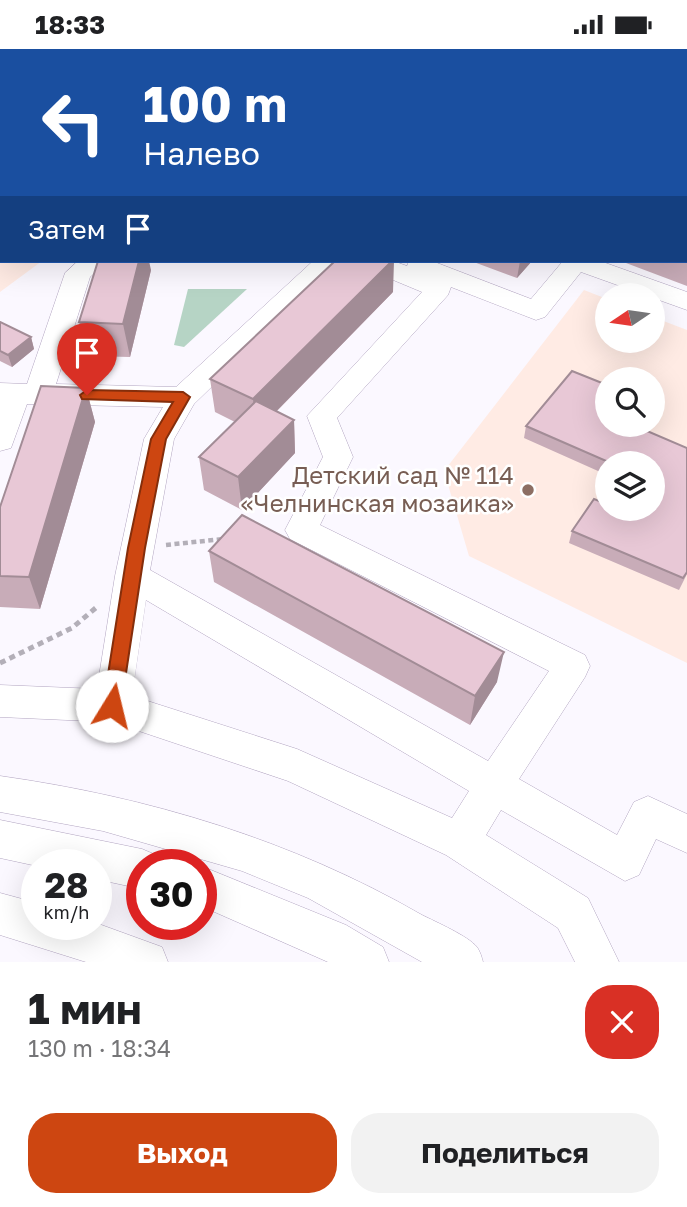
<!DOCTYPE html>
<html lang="ru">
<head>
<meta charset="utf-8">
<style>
	body { margin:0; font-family:"Golos Text",sans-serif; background:#f2f2f2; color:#202124; height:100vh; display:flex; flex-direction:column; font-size:26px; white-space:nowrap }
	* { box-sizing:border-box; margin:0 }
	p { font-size:23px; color:#757577 }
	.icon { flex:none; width:38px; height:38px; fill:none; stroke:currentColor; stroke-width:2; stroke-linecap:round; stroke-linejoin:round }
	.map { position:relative; height:913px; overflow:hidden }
	.details { display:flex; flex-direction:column; background:#fff; flex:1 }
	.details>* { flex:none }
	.guide { position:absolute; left:0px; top:0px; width:688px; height:214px; box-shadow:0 7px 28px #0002; background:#1a4fa0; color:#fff; overflow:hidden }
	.needle { width:46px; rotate:257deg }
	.fabs { position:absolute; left:595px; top:234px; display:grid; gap:14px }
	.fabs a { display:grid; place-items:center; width:70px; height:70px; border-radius:50%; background:#fff; box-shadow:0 7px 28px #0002; font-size:35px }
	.speed { position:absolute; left:21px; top:800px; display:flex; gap:14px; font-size:35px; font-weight:700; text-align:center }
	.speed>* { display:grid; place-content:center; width:91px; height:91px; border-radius:50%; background:#fff; box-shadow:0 7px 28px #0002; line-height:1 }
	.speed small { font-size:18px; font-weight:400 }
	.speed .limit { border:10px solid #d22; background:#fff; color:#111 }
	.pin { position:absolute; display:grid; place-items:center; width:60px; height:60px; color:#fff; margin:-72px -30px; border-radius:50% 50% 50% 0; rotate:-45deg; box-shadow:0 0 7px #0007 }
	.pin .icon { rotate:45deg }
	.me { position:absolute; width:77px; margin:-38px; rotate:9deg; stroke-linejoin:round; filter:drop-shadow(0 0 5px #0008) }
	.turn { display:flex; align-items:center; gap:24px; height:147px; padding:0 28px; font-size:32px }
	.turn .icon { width:91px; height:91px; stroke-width:2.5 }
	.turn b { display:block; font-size:49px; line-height:60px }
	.then { display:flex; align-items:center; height:66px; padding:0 28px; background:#0003; gap:14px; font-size:26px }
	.round { display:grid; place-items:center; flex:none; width:74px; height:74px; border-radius:28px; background:#f2f2f2 }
	.head { display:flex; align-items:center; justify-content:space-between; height:119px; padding:0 28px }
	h1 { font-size:42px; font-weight:700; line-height:52px }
	.button { display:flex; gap:14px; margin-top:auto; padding:14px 28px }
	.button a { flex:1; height:80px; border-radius:28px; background:#cd4611; color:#fff; font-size:28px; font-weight:700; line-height:80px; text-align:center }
	.button a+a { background:#f2f2f2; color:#202124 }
	.status { display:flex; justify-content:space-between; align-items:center; height:49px; padding:0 35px; background:#fff; direction:ltr }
	.status svg { height:19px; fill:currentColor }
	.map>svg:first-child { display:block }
	.education { fill:#ffebe4; fill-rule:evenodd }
	.green { fill:#b6d4c5 }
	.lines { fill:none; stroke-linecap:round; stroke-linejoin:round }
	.minor-casing { stroke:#b2a5c1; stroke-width:1 }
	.major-casing { stroke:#b2a5c1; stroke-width:2 }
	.path-far2 { stroke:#b3afb8; stroke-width:3.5; stroke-dasharray:3.5 2.5; stroke-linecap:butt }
	.path-far1 { stroke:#b3afb8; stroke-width:4.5; stroke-dasharray:5 3.5; stroke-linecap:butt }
	.path { stroke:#b3afb8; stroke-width:5; stroke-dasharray:6 4.5; stroke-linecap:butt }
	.minor { fill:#fff; fill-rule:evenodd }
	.major { fill:#fff; fill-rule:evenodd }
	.wall { fill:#c8acb8 }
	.shaded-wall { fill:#a28c96 }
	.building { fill:#e8c8d6; stroke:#a28c96; stroke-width:2 }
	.route { fill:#cd4611; stroke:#852e0b; stroke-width:2 }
	.education-dot { fill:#8d6e63; stroke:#fff; stroke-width:2.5 }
	.labels { text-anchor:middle; stroke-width:5; stroke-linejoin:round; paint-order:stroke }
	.education-label { font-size:24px; fill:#785e54; stroke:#fff; text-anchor:end }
</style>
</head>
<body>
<div class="status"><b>18:33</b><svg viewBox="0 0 49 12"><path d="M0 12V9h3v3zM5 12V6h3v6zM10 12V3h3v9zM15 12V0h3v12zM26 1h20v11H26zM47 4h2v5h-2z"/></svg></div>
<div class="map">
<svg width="687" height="913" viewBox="0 0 687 913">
	<rect width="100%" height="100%" fill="#fbf8ff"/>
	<path class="education" d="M 0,58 L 2,212 L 42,212 L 0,243 Z
		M 584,241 L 607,250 L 607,292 L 653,292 L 653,268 L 687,281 L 687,614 L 469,507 L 444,422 ZM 607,331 L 653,331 L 653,376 L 607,376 ZM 607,415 L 653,415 L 653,460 L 607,460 Z"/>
	<path class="green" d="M 188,240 L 247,240 L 184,298 L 174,296 Z"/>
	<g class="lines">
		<g class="minor-casing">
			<path id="minor" d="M 218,0 L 240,0 L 217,2 Z
				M 274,0 L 295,0 L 273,2 Z
				M 686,105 L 687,105 L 687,119 L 686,119 Z
				M 78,212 L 108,212 L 90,228 L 56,335 L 176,338 L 313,212 L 341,212 L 194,355 L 174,390 L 150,521 L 488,712 L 549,622 L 290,490 L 285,481 L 323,408 L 307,367 L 422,243 L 362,218 L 358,212 L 393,212 L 407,217 L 409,212 L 432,212 L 531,250 L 563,212 L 600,212 L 687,243 L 687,261 L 581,223 L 545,268 L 536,271 L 451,238 L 448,246 L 337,369 L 353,408 L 320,476 L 585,606 L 590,617 L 585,628 L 519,730 L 617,786 L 634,753 L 648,747 L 687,765 L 687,804 L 656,790 L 639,826 L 625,832 L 501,761 L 486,786 L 588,849 L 619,913 L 575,913 L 558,879 L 446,806 L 288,732 L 112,673 L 0,668 L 0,636 L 97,640 L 115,527 L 144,390 L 163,358 L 27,355 L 11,399 L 0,402 L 0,334 L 27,335 L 65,224 ZM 146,551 L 469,742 L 452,769 L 297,700 L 132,647 Z
				M 0,727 C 149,748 292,791 422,866 C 436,873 468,887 477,898 C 480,902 482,909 483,913 L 422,913 L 308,849 L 242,822 L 103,782 L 0,763 Z
				M 0,771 L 142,800 L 156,806 L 160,816 L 142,816 L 142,840 L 96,830 L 96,816 L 37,817 L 0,809 Z
				M 201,817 L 346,876 L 383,898 L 389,913 L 328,913 L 201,857 Z
				M 0,844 L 37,854 L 37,875 L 96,874 L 162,898 L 168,913 L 86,913 L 0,886 Z"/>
		</g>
		<g class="major-casing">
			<path id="major" d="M 426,0 L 455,0 L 456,2 L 427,2 Z
				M 530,0 L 558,0 L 559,2 L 531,2 Z
				M 686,34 L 687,34 L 687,50 L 686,50 Z
				M 686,70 L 687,70 L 687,86 L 686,86 Z"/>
		</g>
		<path class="path-far2" d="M 19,0 L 23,0
			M 596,0 L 602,2
			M 0,1 L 3,2"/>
		<path class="path-far1" d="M 166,496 L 223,490"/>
		<path class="path" d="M 0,614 L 72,579 L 98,557"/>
		<use href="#minor" class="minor"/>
		<use href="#major" class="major"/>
	</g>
	<path class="wall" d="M 0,125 L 2,125 L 2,191 L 0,191 Z
		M 686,148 L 687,148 L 687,237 L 626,214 L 626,212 L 686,212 Z
		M 471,212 L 532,212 L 517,229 Z
		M 151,221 L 130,308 L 87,307 L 79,273 Z
		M 393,243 L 276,363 L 294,371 L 295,404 L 242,461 L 204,441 L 199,408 L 235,373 L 215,363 L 210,330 Z
		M 0,273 L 31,288 L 34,300 L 12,318 L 0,312 Z
		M 86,339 L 95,373 L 40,560 L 0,558 L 0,458 Z
		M 646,376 L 643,381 L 687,399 L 687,525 L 679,541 L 569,494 L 572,482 L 607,456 L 653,415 L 607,415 L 607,426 L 524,389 L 526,377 Z
		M 209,502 L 497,633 L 470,676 L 214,533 Z"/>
	<path class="shaded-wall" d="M 103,0 L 156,0 L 154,2 L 100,2 Z
		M 139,212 L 149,212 L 151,221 L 130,308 L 123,275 Z
		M 392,212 L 394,212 L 393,243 L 256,383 L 253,350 Z
		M 520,212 L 532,212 L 517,229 Z
		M 31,288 L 34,300 L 12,318 L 8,306 Z
		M 86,339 L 95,373 L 40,560 L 29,528 Z
		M 294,371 L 295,404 L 242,461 L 238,428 Z
		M 504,603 L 497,633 L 470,676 L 475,647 Z"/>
	<path class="building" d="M 60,0 L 103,0 L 100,2 L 64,2 Z
		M 358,0 L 396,0 L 401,2 L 357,2 Z
		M 0,125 L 2,125 L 2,179 L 0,179 Z
		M 686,148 L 687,148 L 687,197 L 686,196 Z
		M 98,212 L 139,212 L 123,275 L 79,273 Z
		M 335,212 L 392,212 L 253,350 L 210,330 Z
		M 0,273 L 31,288 L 8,306 L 0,302 Z
		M 572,322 L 607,336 L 607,376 L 642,376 L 640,379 L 687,399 L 687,523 L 683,529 L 572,482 L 594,450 L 607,455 L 607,460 L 653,460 L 653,415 L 613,415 L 526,377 Z
		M 41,337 L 86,339 L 29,528 L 0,527 L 0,458 Z
		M 256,352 L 294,371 L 238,428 L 199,408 Z
		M 242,466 L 504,603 L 475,647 L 209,502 Z"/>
	<path class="route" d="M 87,341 L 183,343 L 190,348 L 166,390 L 145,499 L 121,657 L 119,663 L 112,665 L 105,663 L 103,657 L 128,499 L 151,390 L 173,353 L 82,350 L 80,346 Z"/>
	<circle class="education-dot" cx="528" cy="441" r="7"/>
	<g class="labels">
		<g class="education-label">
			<text x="514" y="435">Детский сад № 114<tspan x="514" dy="28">«Челнинская мозаика»</tspan></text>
		</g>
	</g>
</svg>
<div class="fabs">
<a><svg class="needle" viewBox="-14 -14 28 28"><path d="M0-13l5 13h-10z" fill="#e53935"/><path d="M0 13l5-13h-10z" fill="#757577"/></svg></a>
<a><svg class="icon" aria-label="search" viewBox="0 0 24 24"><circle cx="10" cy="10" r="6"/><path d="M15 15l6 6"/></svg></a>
<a><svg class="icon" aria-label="layers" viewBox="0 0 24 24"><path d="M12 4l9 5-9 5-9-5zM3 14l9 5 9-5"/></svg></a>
</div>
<div class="speed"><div>28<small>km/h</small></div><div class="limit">30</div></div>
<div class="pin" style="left:87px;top:346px;background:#d93025"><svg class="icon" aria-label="arrive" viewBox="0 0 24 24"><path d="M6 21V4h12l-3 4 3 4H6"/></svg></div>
<svg class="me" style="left:112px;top:657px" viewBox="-20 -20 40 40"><circle r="19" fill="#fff"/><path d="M0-13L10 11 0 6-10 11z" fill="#cd4611"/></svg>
<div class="guide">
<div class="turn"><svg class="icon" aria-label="left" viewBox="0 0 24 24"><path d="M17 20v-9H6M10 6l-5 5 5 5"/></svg><div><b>100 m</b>Налево</div></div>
<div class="then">Затем<svg class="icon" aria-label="arrive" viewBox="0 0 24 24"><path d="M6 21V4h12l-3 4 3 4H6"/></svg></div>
</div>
</div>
<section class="details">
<div class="head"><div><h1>1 мин</h1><p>130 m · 18:34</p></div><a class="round" style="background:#d93025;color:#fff"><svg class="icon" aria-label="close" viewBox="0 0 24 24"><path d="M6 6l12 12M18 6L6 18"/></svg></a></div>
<div class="button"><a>Выход</a><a>Поделиться</a></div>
</section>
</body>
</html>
